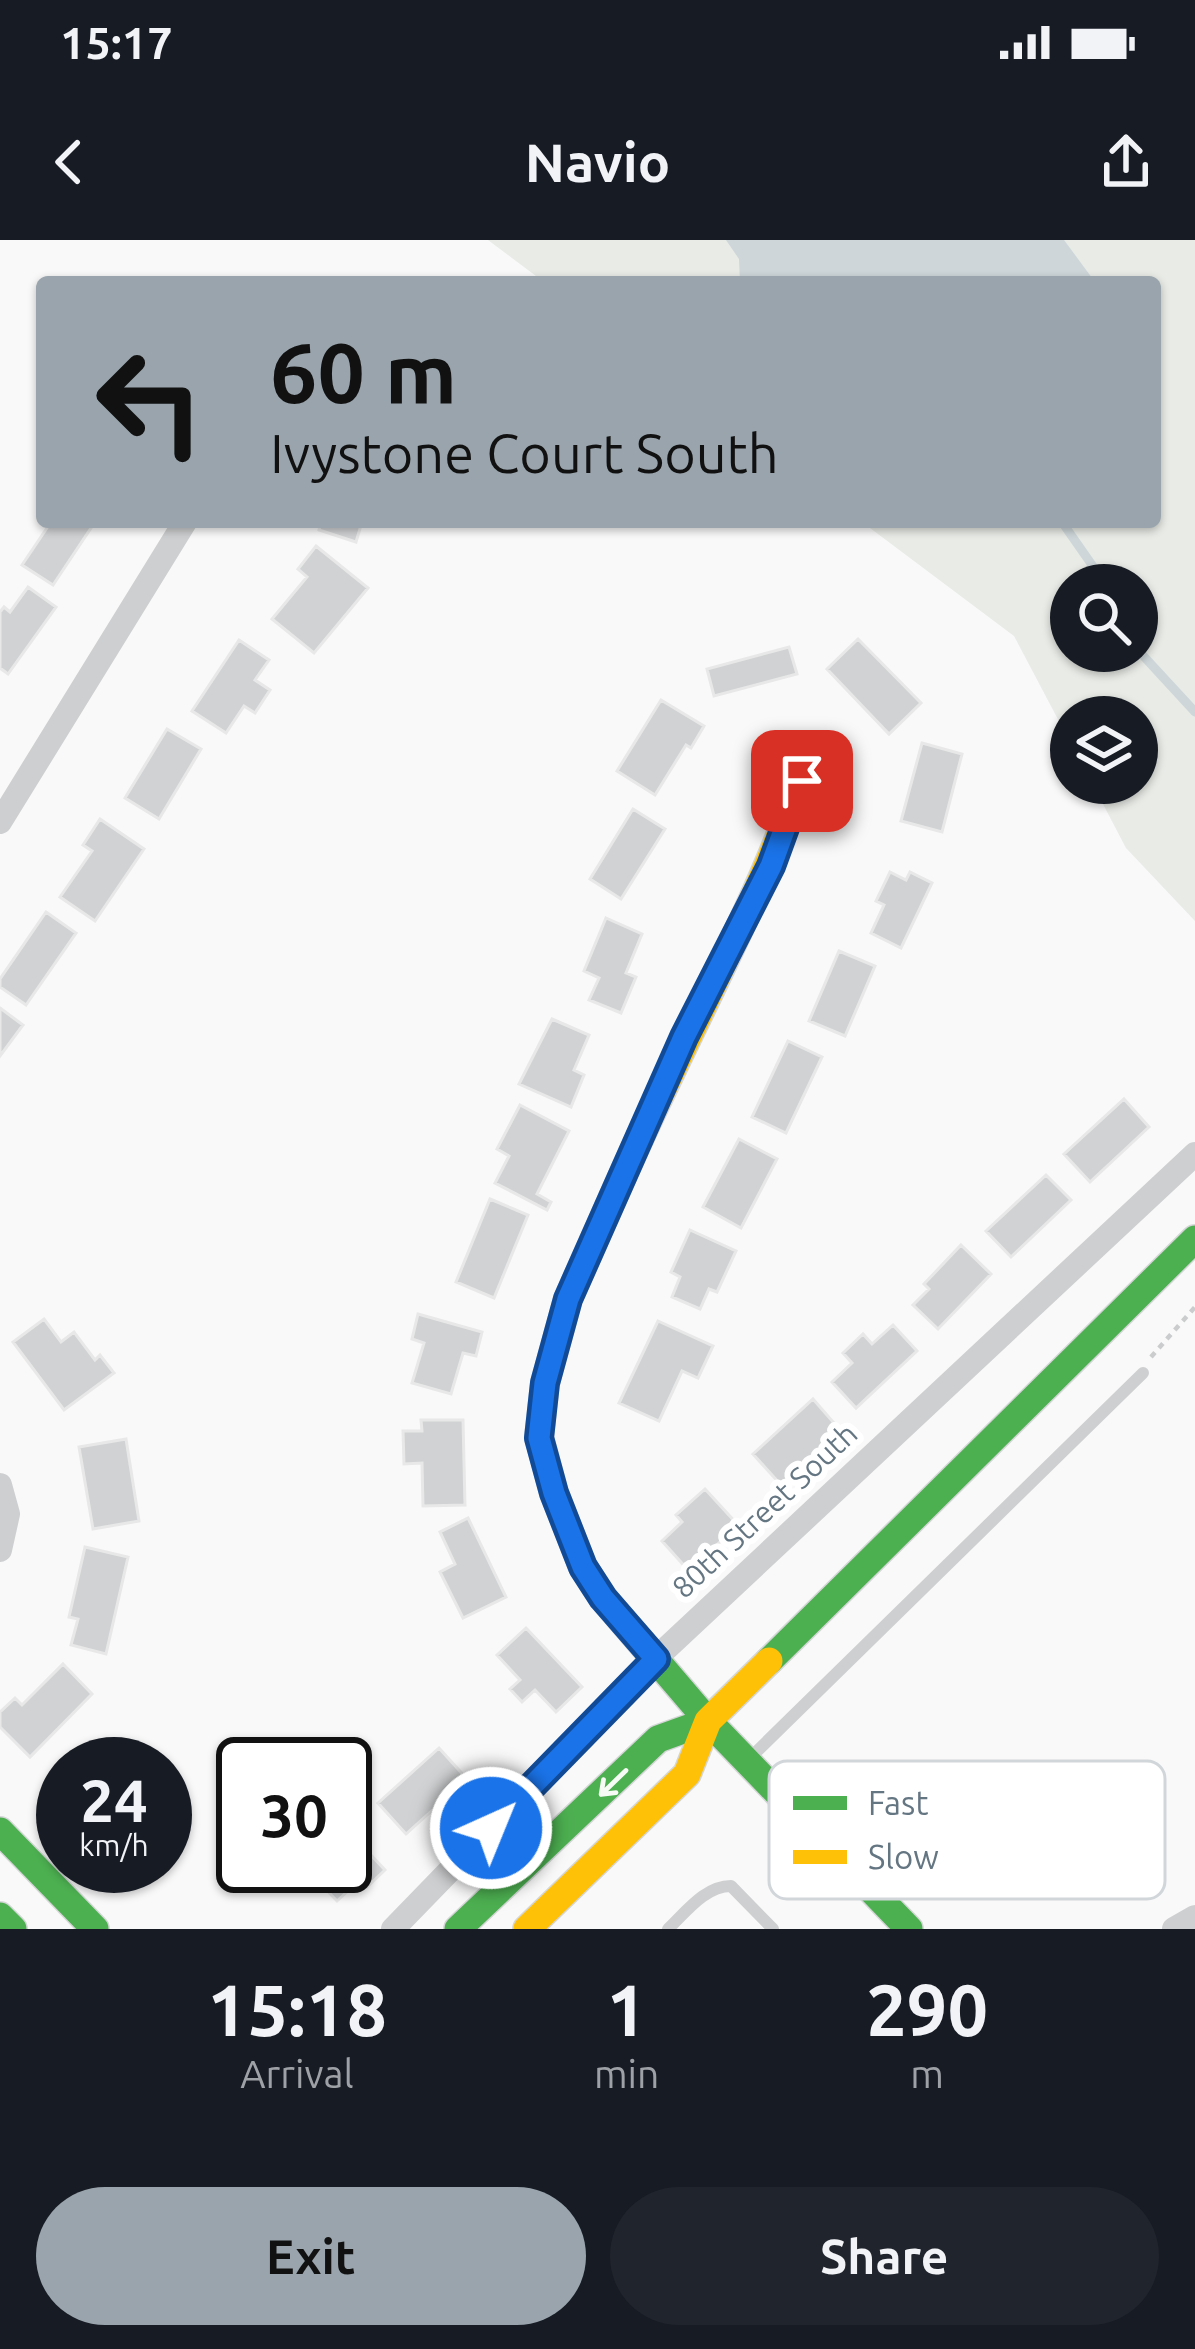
<!DOCTYPE html>
<html lang="en">
<head>
<meta charset="utf-8">
<style>
	body { margin:0; font-family:Ubuntu,sans-serif; background:#20242c; color:#f1f3f6; height:100vh; display:flex; flex-direction:column; font-size:45px; white-space:nowrap }
	* { box-sizing:border-box; margin:0 }
	p { font-size:39px; color:#9ea1a6 }
	.icon { flex:none; width:66px; height:66px; fill:none; stroke:currentColor; stroke-width:2; stroke-linecap:round; stroke-linejoin:round }
	.map { position:relative; height:1689px; overflow:hidden }
	.panel { display:flex; flex-direction:column; background:#171b24; flex:1 }
	.panel>* { flex:none }
	.hud { position:absolute; left:36px; top:36px; width:1125px; height:252px; border-radius:12px; box-shadow:0 3px 9px #0004; background:#99a4ac; color:#111; overflow:hidden }
	.buttons { position:absolute; left:1050px; top:324px; display:grid; gap:24px }
	.buttons a { display:grid; place-items:center; width:108px; height:108px; border-radius:50%; background:#171b24; box-shadow:0 3px 9px #0004; font-size:60px }
	.speed { position:absolute; left:36px; top:1497px; display:flex; gap:24px; font-size:60px; font-weight:700; text-align:center }
	.speed>* { display:grid; place-content:center; width:156px; height:156px; border-radius:50%; background:#171b24; box-shadow:0 3px 9px #0004; line-height:1 }
	.speed small { font-size:30px; font-weight:400 }
	.speed .limit { border:6px solid #111; border-radius:18px; background:#fff; color:#111 }
	.pin { position:absolute; display:grid; place-items:center; width:102px; height:102px; color:#fff; margin:-51px; border-radius:24px; box-shadow:0 6px 18px #0006 }
	.me { position:absolute; width:132px; margin:-66px; rotate:44deg; stroke-linejoin:round; filter:drop-shadow(0 0 9px #0008) }
	.turn { display:flex; align-items:center; gap:42px; height:252px; padding:0 36px; font-size:54px }
	.turn .icon { width:156px; height:156px; stroke-width:2.5 }
	.turn b { display:block; font-size:84px; line-height:102px }
	.eta { display:flex; justify-content:space-evenly; align-items:center; height:204px; text-align:center }
	.eta b { font-size:72px; font-weight:600; line-height:84px }
	.cta { display:flex; gap:24px; margin-top:auto; padding:24px 36px }
	.cta a { flex:1; height:138px; border-radius:72px; background:#99a4ac; color:#111; font-size:48px; font-weight:600; line-height:138px; text-align:center }
	.cta a+a { background:#20242c; color:#f1f3f6 }
	.status { display:flex; justify-content:space-between; align-items:center; height:84px; padding:0 60px; background:#171b24; direction:ltr }
	.status svg { height:33px; fill:currentColor }
	header { display:flex; justify-content:space-between; align-items:center; height:156px; padding:0 36px; background:#171b24; font-size:54px; font-weight:600 }
	.map>svg:first-child { display:block }
	.green { fill:#e8ebe6; fill-rule:evenodd }
	.water { fill:#ced6d9 }
	.lines { fill:none; stroke-linecap:round; stroke-linejoin:round }
	.stream { stroke:#ced6d9; stroke-width:9 }
	.building { fill:#d0d2d3; stroke:#e8e8e8; stroke-width:3 }
	.fast-casing { stroke:#d5d6d7; stroke-width:30 }
	.slow-casing { stroke:#d5d6d7; stroke-width:30 }
	.path { stroke:#cbcccd; stroke-width:4.5; stroke-dasharray:6 6; stroke-linecap:butt }
	.lane { stroke:#cecfd0; stroke-width:12 }
	.street { stroke:#cecfd0; stroke-width:24 }
	.fast { stroke:#4caf50; stroke-width:27 }
	.slow { stroke:#ffc107; stroke-width:27 }
	.oneway { stroke:#f6fbf6 }
	.route-casing { stroke:#114b97; stroke-width:30 }
	.route { stroke:#1a73e8; stroke-width:21 }
	.labels { text-anchor:middle; stroke-width:12; stroke-linejoin:round; paint-order:stroke }
	.street-label { font-size:30px; fill:#657683; stroke:#fff }
	.key { fill:#fff; stroke:#d1d6da; stroke-width:3 }
	.key-label { font-size:33px; fill:#657683 }
</style>
</head>
<body>
<div class="status"><b>15:17</b><svg viewBox="0 0 49 12"><path d="M0 12V9h3v3zM5 12V6h3v6zM10 12V3h3v9zM15 12V0h3v12zM26 1h20v11H26zM47 4h2v5h-2z"/></svg></div>
<header><svg class="icon" aria-label="back" viewBox="0 0 24 24"><path d="M15 5l-7 7 7 7"/></svg>Navio<svg class="icon" aria-label="share" viewBox="0 0 24 24"><path d="M12 15V3M7 8l5-5 5 5M5 13v7h14v-7"/></svg></header>
<div class="map">
<svg width="1195" height="1689" viewBox="0 0 1195 1689">
	<rect width="100%" height="100%" fill="#f9f9f9"/>
	<path class="green" d="M 488,0 L 1195,0 L 1195,681 L 1126,608 L 1092,543 L 1137,543 L 1137,477 L 1071,477 L 1071,504 L 1014,396 L 862,282 L 1155,282 L 1155,42 L 544,42 ZM 1071,345 L 1137,345 L 1137,411 L 1071,411 Z"/>
	<path class="water" d="M 726,0 L 1064,0 L 1095,42 L 740,42 L 739,19 Z"/>
	<g class="lines">
		<path class="stream" d="M 1062,282 L 1106,345
			M 1137,409 L 1195,472"/>
	</g>
	<path class="building" d="M 51,282 L 95,282 L 53,345 L 22,325 Z
		M 321,282 L 362,282 L 356,302 L 319,290 Z
		M 316,306 L 368,348 L 314,413 L 272,379 L 307,337 L 298,329 Z
		M 28,347 L 56,367 L 8,434 L 0,428 L 0,372 L 4,367 L 10,372 Z
		M 858,399 L 921,463 L 889,494 L 827,429 Z
		M 239,400 L 269,420 L 255,440 L 270,450 L 255,473 L 244,466 L 226,493 L 192,471 Z
		M 789,407 L 797,434 L 714,456 L 707,429 Z
		M 661,460 L 704,486 L 691,508 L 686,505 L 655,555 L 617,531 Z
		M 167,489 L 201,509 L 159,579 L 125,558 Z
		M 922,503 L 962,514 L 942,592 L 901,581 Z
		M 633,569 L 665,589 L 621,659 L 590,639 Z
		M 100,579 L 144,609 L 95,681 L 60,657 L 92,611 L 83,605 Z
		M 890,632 L 906,640 L 910,632 L 932,643 L 901,708 L 871,693 L 884,665 L 876,661 Z
		M 46,672 L 76,693 L 26,765 L 0,747 L 0,739 Z
		M 606,678 L 642,694 L 626,733 L 636,737 L 621,773 L 589,760 L 599,738 L 584,731 Z
		M 839,711 L 875,726 L 845,796 L 809,781 Z
		M 0,768 L 23,785 L 0,816 Z
		M 552,779 L 589,795 L 574,830 L 584,835 L 571,867 L 519,844 Z
		M 788,801 L 822,817 L 786,893 L 752,877 Z
		M 1124,859 L 1149,887 L 1090,942 L 1064,914 Z
		M 520,865 L 569,891 L 537,954 L 551,962 L 547,970 L 495,943 L 509,916 L 497,909 Z
		M 739,899 L 777,919 L 741,988 L 703,967 Z
		M 1046,935 L 1071,960 L 1011,1017 L 986,991 Z
		M 490,959 L 528,975 L 494,1058 L 456,1042 Z
		M 690,990 L 736,1011 L 717,1052 L 709,1049 L 700,1069 L 672,1057 L 680,1037 L 671,1032 Z
		M 961,1005 L 991,1034 L 938,1089 L 913,1065 L 929,1049 L 924,1044 Z
		M 418,1074 L 482,1092 L 476,1116 L 463,1113 L 451,1154 L 412,1143 L 424,1103 L 412,1099 Z
		M 44,1079 L 61,1102 L 74,1092 L 95,1120 L 100,1115 L 114,1133 L 64,1170 L 13,1102 Z
		M 658,1081 L 713,1106 L 698,1138 L 682,1131 L 659,1181 L 619,1163 Z
		M 893,1085 L 917,1111 L 856,1168 L 832,1142 L 852,1123 L 843,1113 L 863,1094 L 872,1104 Z
		M 813,1159 L 841,1191 L 781,1245 L 753,1214 Z
		M 421,1180 L 463,1180 L 465,1265 L 423,1266 L 422,1223 L 404,1224 L 403,1191 L 422,1191 Z
		M 126,1199 L 139,1281 L 93,1289 L 79,1207 Z
		M 705,1249 L 738,1285 L 689,1331 L 662,1301 L 682,1282 L 676,1275 Z
		M 468,1278 L 506,1357 L 463,1378 L 440,1332 L 455,1324 L 440,1292 Z
		M 85,1307 L 128,1317 L 106,1414 L 71,1405 L 78,1379 L 69,1377 Z
		M 526,1388 L 582,1447 L 556,1472 L 535,1450 L 522,1462 L 510,1449 L 520,1440 L 497,1415 Z
		M 63,1424 L 92,1454 L 30,1517 L 0,1487 L 0,1472 L 15,1458 L 22,1465 Z
		M 439,1508 L 467,1539 L 406,1594 L 378,1563 Z
		M 355,1598 L 385,1630 L 367,1647 L 360,1640 L 337,1661 L 314,1637 L 325,1626 L 345,1626 L 345,1607 Z"/>
	<g class="lines">
		<g class="fast-casing">
			<path id="fast" d="M 622,937 L 568,1059 L 545,1143 L 539,1197 L 554,1253 L 583,1327 L 603,1358 L 708,1481 L 909,1689
				M 769,1421 L 1195,999
				M 0,1591 L 95,1689
				M 0,1676 L 13,1689
				M 458,1689 L 658,1499 L 708,1481"/>
		</g>
		<g class="slow-casing">
			<path id="slow" d="M 622,937 C 681,804 752,677 801,541
				M 527,1689 L 687,1534 L 708,1481 L 769,1421"/>
		</g>
		<path class="path" d="M 1151,1117 L 1195,1067"/>
		<path class="lane" d="M 750,1518 L 1143,1133
			M 668,1689 C 686,1672 705,1646 731,1646 L 773,1689"/>
		<path class="street" d="M 0,582 L 185,282
			M 0,1245 L 8,1274 L 0,1310
			M 393,1689 L 655,1419 L 1195,914
			M 1174,1689 L 1195,1677"/>
		<use href="#fast" class="fast"/>
		<use href="#slow" class="slow"/>
	</g>
	<defs><path id="oneway-shaft" d="M-6 0H5M1.5-3L5.5 0L1.5 3" fill="none" stroke-width="1.6" stroke-linecap="round" stroke-linejoin="round" transform="scale(3)"/></defs>
	<use class="oneway" href="#oneway-shaft" transform="translate(613 1543) rotate(136)"/>
	<g class="lines">
		<g class="route-casing">
			<path id="route" d="M 491,1588 L 656,1419 L 603,1358 L 583,1327 L 554,1253 L 539,1198 L 545,1143 L 568,1059 L 684,797 L 771,626 L 802,541"/>
		</g>
		<use href="#route" class="route"/>
	</g>
	<g class="labels">
		<g class="street-label">
			<text transform="translate(765 1271) rotate(-43)" y="10">80th Street South</text>
		</g>
	</g>
	<rect x="769" y="1521" width="396" height="138" rx="18" class="key"/>
	<rect x="793" y="1556" width="54" height="14" fill="#4caf50"/>
	<rect x="793" y="1610" width="54" height="14" fill="#ffc107"/>
	<g class="key-label">
		<text x="868" y="1575">Fast</text>
		<text x="868" y="1629">Slow</text>
	</g>
</svg>
<div class="buttons">
<a><svg class="icon" aria-label="search" viewBox="0 0 24 24"><circle cx="10" cy="10" r="6"/><path d="M15 15l6 6"/></svg></a>
<a><svg class="icon" aria-label="layers" viewBox="0 0 24 24"><path d="M12 4l9 5-9 5-9-5zM3 14l9 5 9-5"/></svg></a>
</div>
<div class="speed"><div>24<small>km/h</small></div><div class="limit">30</div></div>
<div class="pin" style="left:802px;top:541px;background:#d93025"><svg class="icon" aria-label="arrive" viewBox="0 0 24 24"><path d="M6 21V4h12l-3 4 3 4H6"/></svg></div>
<svg class="me" style="left:491px;top:1588px" viewBox="-20 -20 40 40"><circle r="17" fill="#1a73e8" stroke="#fff" stroke-width="3"/><path d="M0-11L8 9 0 5-8 9z" fill="#fff"/></svg>
<div class="hud">
<div class="turn"><svg class="icon" aria-label="left" viewBox="0 0 24 24"><path d="M17 20v-9H6M10 6l-5 5 5 5"/></svg><div><b>60 m</b>Ivystone Court South</div></div>
</div>
</div>
<section class="panel">
<div class="eta">
<div><b>15:18</b><p>Arrival</p></div>
<div><b>1</b><p>min</p></div>
<div><b>290</b><p>m</p></div>
</div>
<div class="cta"><a>Exit</a><a>Share</a></div>
</section>
</body>
</html>
